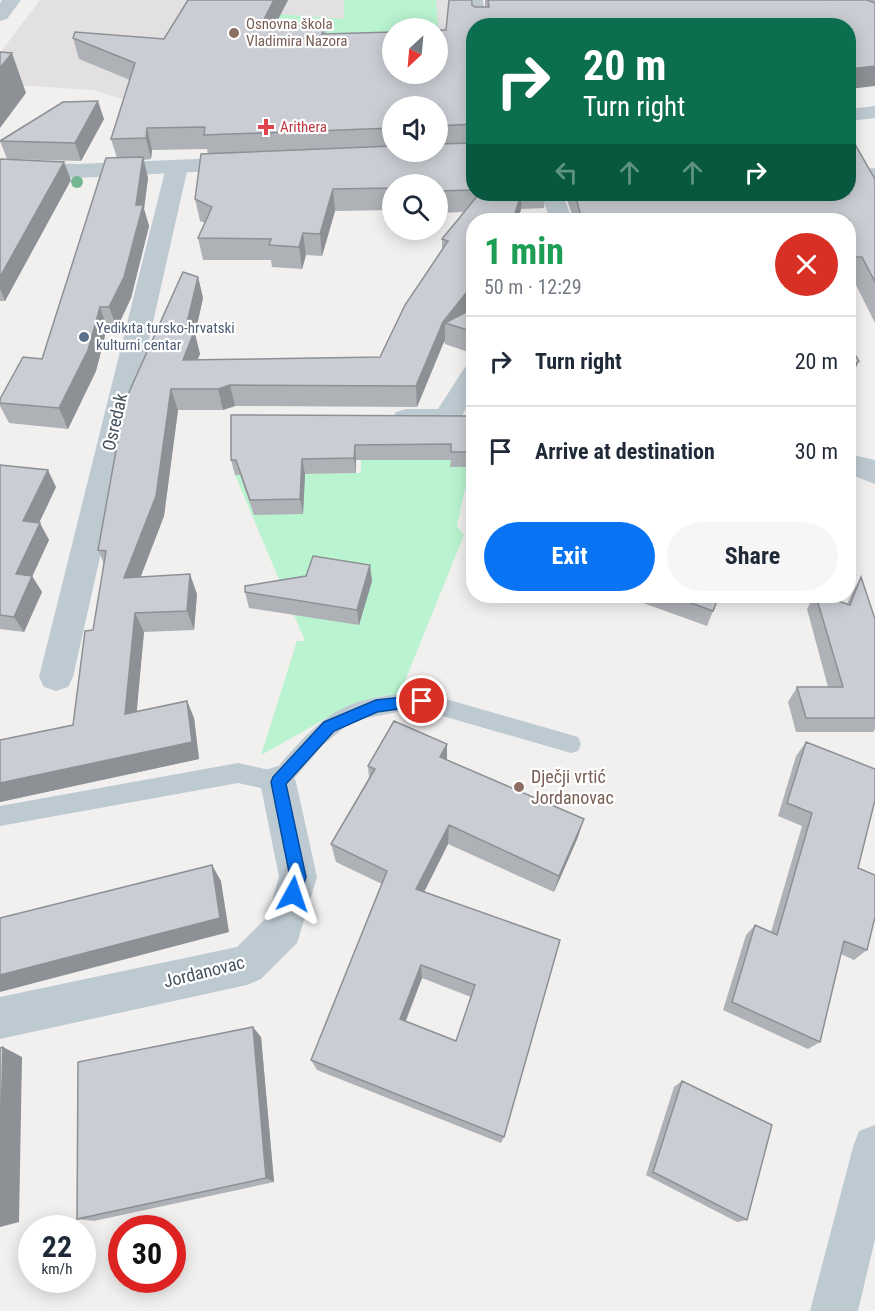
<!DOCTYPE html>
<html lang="en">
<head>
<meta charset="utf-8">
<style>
	body { margin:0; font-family:"Roboto Condensed",sans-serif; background:#f6f6f7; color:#1f2937; height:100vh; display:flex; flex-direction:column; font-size:22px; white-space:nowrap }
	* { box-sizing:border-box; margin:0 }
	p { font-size:20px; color:#747a83 }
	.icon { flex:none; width:33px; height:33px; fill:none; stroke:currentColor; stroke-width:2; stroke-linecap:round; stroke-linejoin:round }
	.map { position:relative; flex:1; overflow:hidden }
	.details { position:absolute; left:466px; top:213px; width:390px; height:390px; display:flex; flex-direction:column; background:#fff; border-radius:24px; box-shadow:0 3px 15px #0003 }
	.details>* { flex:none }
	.hud { position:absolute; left:466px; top:18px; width:390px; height:183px; border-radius:24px; box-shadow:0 3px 15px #0003; background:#0b6e4f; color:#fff; overflow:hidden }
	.needle { width:39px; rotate:206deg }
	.buttons { position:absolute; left:382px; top:18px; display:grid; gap:12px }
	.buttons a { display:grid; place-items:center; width:66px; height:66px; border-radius:50%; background:#fff; box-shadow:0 3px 15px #0003; font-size:30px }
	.speed { position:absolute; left:18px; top:1215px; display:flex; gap:12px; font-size:30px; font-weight:700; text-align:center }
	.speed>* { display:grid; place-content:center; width:78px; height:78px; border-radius:50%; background:#fff; box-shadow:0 3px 15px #0003; line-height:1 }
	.speed small { font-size:15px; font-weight:400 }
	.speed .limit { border:9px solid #d22; background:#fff; color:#111 }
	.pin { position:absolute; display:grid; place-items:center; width:51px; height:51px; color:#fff; margin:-26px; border:3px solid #fff; border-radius:50%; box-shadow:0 2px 6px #0007 }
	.me { position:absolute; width:66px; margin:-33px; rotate:5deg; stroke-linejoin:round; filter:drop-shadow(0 0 4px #0008) }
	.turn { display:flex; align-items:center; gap:21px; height:126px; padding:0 18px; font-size:27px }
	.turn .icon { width:78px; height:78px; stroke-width:2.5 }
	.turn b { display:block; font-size:42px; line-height:51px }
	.lanes { display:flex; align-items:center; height:57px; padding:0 18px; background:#0003; justify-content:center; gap:30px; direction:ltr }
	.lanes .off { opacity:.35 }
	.round { display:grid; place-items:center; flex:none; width:63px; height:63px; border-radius:32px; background:#f6f6f7 }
	.head { display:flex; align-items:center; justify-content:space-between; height:102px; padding:0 18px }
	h1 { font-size:36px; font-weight:700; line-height:45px; color:#1e9e55 }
	.action { display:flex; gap:12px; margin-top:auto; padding:12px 18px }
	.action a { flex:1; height:69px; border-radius:36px; background:#0874f3; color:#fff; font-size:24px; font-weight:700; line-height:69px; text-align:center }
	.action a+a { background:#f6f6f7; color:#1f2937 }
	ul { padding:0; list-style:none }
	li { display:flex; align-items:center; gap:18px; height:90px; padding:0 18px; border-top:2px solid #e0e1e3 }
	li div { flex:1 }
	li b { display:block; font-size:22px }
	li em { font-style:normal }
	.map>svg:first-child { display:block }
	.education { fill:#e3e0e1 }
	.green { fill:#b9f3cf }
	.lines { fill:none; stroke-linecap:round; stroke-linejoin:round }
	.service { fill:#becad2; fill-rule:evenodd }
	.minor { fill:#becad2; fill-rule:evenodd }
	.tertiary { fill:#becad2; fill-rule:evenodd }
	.tree { fill:#75b693 }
	.wall { fill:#aeb1b6; fill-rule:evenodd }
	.shaded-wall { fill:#8d9094 }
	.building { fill:#caced4; stroke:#8d9094; stroke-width:1.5; fill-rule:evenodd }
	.route { fill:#0874f3; stroke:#054b9e; stroke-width:1.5 }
	.education-dot { fill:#8d6e63; stroke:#fff; stroke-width:2 }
	.health-dot { fill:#e0444e; stroke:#fff; stroke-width:2 }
	.service-dot { fill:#5c6f8a; stroke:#fff; stroke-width:2 }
	.labels { text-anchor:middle; stroke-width:4.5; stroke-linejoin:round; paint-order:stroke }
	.far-education-label { font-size:15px; fill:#785e54; stroke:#fff; text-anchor:start }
	.far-health-label { font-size:15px; fill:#be3a42; stroke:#fff; text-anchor:start }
	.far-service-label { font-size:15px; fill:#4e5e75; stroke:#fff; text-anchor:start }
	.street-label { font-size:18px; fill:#45535f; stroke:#fff }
	.education-label { font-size:18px; fill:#785e54; stroke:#fff; text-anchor:start }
</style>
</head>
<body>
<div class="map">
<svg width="875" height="1311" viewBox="0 0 875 1311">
	<rect width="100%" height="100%" fill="#f2efef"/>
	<path class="education" d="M 40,0 L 451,0 L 447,41 L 438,41 L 438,28 L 393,28 L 128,101 L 93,90 L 0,84 L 0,53 Z"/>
	<path class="green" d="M 344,0 L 436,0 L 439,34 L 438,28 L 393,28 L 393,35 L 239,37 L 252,12 L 344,19 Z
		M 392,424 L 451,460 L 470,466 L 457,526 L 464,535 L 404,683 L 404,693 L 378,697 L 343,709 L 261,755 L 297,641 L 305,641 L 235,475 L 361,473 L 361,460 Z"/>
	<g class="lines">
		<path class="service" d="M 473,0 L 483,0 L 486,26 L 474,26 Z
			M 849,142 L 855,146 L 866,169 L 875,168 L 875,176 L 857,176 L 849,159 Z
			M 422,692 L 571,735 L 578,737 L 581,744 L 578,751 L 571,753 L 422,710 L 398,712 L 361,719 L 346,726 L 323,745 L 285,789 L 278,792 L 238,783 L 0,826 L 0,806 L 238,763 L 274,771 C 326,712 340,698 422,692 Z"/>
		<path class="minor" d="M 2,0 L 21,0 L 7,19 L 0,21 L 0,3 Z
			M 177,160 L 185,162 L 188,167 L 73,677 L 68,687 L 56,691 L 44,687 L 39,677 L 166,167 L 169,162 Z
			M 541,194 L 563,194 L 572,220 L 550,220 Z
			M 684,194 L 706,194 L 712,220 L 690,220 Z
			M 474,364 L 474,395 L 456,426 C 438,431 414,431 396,426 L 392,419 L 396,412 L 406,409 L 438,409 L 465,367 Z
			M 849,454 L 875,460 L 875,484 L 849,474 Z
			M 278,766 L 291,770 L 296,782 L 317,877 L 297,943 L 261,979 L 247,985 L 0,1039 L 0,997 L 237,947 L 267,917 L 279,877 L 260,782 L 265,770 Z
			M 875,1125 L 875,1239 L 858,1311 L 810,1311 L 853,1147 L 859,1131 Z"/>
		<path class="tertiary" d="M 875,106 L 875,118 L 849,121 L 849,109 Z
			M 244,157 L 252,159 L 255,164 L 252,169 L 77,178 L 0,175 L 0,161 L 77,164 Z"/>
	</g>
	<circle class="tree" cx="77" cy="182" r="6"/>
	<path class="wall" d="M 188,0 L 288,0 L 276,24 L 325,27 L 326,34 L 446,30 L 472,5 L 475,7 L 485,7 L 485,0 L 867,0 L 870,1 L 869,0 L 875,0 L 875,86 L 474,26 L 474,194 L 545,194 L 544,208 L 521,209 L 518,220 L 474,220 L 474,303 L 468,311 L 474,308 L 474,354 L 445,344 L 445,341 L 443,344 L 417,407 L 235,406 L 223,410 L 178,410 L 164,516 L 140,577 L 197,594 L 194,630 L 144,632 L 136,712 L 187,701 L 194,718 L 199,759 L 0,802 L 0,740 L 73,725 L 93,630 L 104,564 L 98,550 L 198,277 L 203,298 L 195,334 L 200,354 L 197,360 L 380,357 L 442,250 L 442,239 L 464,212 L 438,213 L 438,184 L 393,184 L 393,210 L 335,211 L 322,256 L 306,255 L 302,269 L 272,267 L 271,260 L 203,260 L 198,238 L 205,223 L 200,221 L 195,199 L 208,154 L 207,149 L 152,150 L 151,159 L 144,160 L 148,178 L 144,209 L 149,226 L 131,298 L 117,328 L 107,328 L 96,371 L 68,429 L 9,423 L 0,406 L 0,399 L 42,359 L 117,158 L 111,139 L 130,80 L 79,59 L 73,38 L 164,39 ZM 393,106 L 438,106 L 438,152 L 393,152 Z
		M 104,119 L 81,161 L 7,159 L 0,141 Z
		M 0,159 L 71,180 L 5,301 L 0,301 Z
		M 875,175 L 875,323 L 853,279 L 849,279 L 849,220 L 574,220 L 565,194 L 692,194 L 694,200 L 709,200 L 708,194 L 849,194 L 874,177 Z
		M 474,419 L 474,467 L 450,467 L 451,460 L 356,460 L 356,473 L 305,474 L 303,514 L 254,515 L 240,475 L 235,475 L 231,460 Z
		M 0,465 L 56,487 L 39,523 L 49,540 L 32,576 L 42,592 L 24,632 L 0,629 Z
		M 306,576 L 372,581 L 359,625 L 249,608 L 245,592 Z
		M 861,577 L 875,619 L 875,729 L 873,732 L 796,732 L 788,702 L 797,687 L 828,687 L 807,609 L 814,596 L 823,596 L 847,604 L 852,593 Z
		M 645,596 L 719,596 L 707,626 L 643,603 Z
		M 806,742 L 858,868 L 867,950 L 854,960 L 841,954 L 820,1042 L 808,1049 L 723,1010 L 746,935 L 755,925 L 771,932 L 802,826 L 778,816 L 796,756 Z
		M 447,744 L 447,760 L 578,837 L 554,892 L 448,844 L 424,892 L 560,940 L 504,1137 L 501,1143 L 317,1070 L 311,1060 L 382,884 L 336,862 L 331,844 L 369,778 L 368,766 ZM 422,978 L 471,997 L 456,1041 L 406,1021 Z
		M 261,1037 L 274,1182 L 94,1221 L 77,1219 Z
		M 682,1081 L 747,1220 L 737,1222 L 646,1175 L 674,1087 Z"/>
	<path class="shaded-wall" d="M 274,0 L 288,0 L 265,44 L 262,23 Z
		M 12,53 L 26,93 L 0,128 L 0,68 Z
		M 875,66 L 875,86 L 849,89 L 849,69 Z
		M 98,101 L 104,119 L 81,161 L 75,143 Z
		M 147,128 L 152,150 L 151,159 L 146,138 Z
		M 143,157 L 148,178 L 144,209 L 149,226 L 131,298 L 117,328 L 109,307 L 136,205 Z
		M 64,162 L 71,180 L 5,301 L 0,289 L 0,277 Z
		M 333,189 L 335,211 L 322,256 L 320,234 Z
		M 521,194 L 522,194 L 521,209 L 518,220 L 513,220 Z
		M 303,233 L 306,255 L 302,269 L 299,247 Z
		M 198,277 L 203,298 L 195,334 L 200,354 L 189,381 L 183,360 L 185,331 Z
		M 474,283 L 474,303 L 456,326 L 445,323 L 445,341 L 443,344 L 417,407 L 416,386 L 443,322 Z
		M 100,307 L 107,328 L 96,371 L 68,429 L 59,408 Z
		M 859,361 L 849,383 L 849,369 Z
		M 230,385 L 235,406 L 223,410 L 218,389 Z
		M 171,389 L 178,410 L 164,516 L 133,597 L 124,578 Z
		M 355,445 L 356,460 L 356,473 L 354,458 Z
		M 302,459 L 305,474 L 303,514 L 300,499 Z
		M 48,470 L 56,487 L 32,538 L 23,521 Z
		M 40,523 L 49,540 L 26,590 L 16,574 Z
		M 370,565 L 372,581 L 359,625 L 357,610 Z
		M 190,574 L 197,594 L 194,630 L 187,611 Z
		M 32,576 L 42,592 L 24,632 L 14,617 Z
		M 135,613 L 144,632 L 135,731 L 125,714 Z
		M 187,701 L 194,718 L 199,759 L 0,802 L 0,783 Z
		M 447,744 L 447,764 L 440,757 Z
		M 584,819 L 578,837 L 554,892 L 559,876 Z
		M 449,825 L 448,844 L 417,906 L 416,889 Z
		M 212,865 L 221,881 L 229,932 L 0,992 L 0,975 Z
		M 421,965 L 422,978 L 402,1030 L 400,1019 Z
		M 253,1027 L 261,1037 L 274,1182 L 266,1178 Z
		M 3,1047 L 22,1057 L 19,1222 L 0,1227 L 0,1160 Z"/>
	<path class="building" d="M 188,0 L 274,0 L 262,23 L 325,27 L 322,34 L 393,32 L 393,74 L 438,74 L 438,30 L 446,30 L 449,0 L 472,0 L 472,5 L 475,7 L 489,7 L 488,0 L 867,0 L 875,3 L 875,66 L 849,69 L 849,26 L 474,26 L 474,83 L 470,83 L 474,104 L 474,124 L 438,126 L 438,106 L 393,106 L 393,128 L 204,135 L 205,127 L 147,128 L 146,138 L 111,139 L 135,63 L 73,38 L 75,32 L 164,39 Z
		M 0,52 L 12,53 L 0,68 Z
		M 98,101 L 75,143 L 0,141 L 63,102 Z
		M 849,134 L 875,179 L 875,282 L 862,257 L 849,257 L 849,220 L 582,220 L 575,194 L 692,194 L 694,200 L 719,200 L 718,194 L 849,194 Z
		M 474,143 L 474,190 L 438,191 L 438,184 L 393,184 L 393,188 L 333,189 L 320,234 L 303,233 L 299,247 L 269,245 L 271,239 L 198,238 L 212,207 L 195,199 L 201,154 L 393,146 L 393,152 L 438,152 L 438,144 Z
		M 143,157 L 136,205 L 143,205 L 124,277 L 109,307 L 100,307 L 88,350 L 59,408 L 0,403 L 0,399 L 23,357 L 42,359 L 106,158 Z
		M 0,159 L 64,162 L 0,277 Z
		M 479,194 L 521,194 L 513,220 L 474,220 L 474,283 L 443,322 L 416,386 L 230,385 L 218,389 L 171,389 L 156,496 L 124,578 L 190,574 L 187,611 L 135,613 L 125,714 L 187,701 L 192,742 L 0,783 L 0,740 L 73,725 L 85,631 L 93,630 L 106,551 L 98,550 L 125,401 L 183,272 L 198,277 L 185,331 L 194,332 L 183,360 L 380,357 L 405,305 L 448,241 L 442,239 Z
		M 474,308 L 474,332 L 445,323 Z
		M 849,345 L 859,361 L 849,369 Z
		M 231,415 L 467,416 L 474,419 L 474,452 L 451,452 L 451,444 L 355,445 L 354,458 L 302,459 L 300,499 L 250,500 L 236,460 L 231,460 Z
		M 0,465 L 48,470 L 23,521 L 40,523 L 16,574 L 32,576 L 14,617 L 0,615 Z
		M 313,556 L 370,565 L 357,610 L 245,592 L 245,586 L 306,576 Z
		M 861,577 L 875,619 L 875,718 L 806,718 L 797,687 L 843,687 L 816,596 L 823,596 L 850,605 Z
		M 672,596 L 719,596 L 713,611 Z
		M 394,721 L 447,744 L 440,757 L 584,819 L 559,876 L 449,825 L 416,889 L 560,940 L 504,1137 L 311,1060 L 387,871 L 331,844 L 375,769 L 368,766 ZM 421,965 L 475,985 L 456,1041 L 400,1019 Z
		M 806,742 L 875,769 L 875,800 L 858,868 L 875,875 L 875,917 L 867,950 L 844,941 L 820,1042 L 732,1002 L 755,925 L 777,935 L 812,813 L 787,803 Z
		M 212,865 L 220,918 L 0,975 L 0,918 Z
		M 253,1027 L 266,1178 L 77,1219 L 78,1062 Z
		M 3,1047 L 0,1160 L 0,1048 Z
		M 682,1081 L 772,1125 L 747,1220 L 653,1172 Z"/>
	<path class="route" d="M 422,695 L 427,696 L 429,701 L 427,705 L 377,712 L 334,731 L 286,784 L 306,877 L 299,900 L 293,902 L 288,900 L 285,894 L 290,877 L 271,782 L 273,777 L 324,722 L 376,700 Z"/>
	<g class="education-dot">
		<circle cx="234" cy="33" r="6"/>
		<circle cx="519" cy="787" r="6"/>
	</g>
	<path class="health-dot" d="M263 118h6v6h6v6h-6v6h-6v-6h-6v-6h6z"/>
	<circle class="service-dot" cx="84" cy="337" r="6"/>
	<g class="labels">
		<g class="far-education-label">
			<text x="246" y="29">Osnovna škola<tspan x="246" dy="17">Vladimira Nazora</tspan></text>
		</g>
		<g class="far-health-label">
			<text x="280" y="132">Arithera</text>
		</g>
		<g class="far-service-label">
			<text x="96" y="333">Yedikıta tursko-hrvatski<tspan x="96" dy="17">kulturni centar</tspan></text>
		</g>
		<g class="street-label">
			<text transform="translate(115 422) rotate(-77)" y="6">Osredak</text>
			<text transform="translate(204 972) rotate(-14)" y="6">Jordanovac</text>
		</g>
		<g class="education-label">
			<text x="531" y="783">Dječji vrtić<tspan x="531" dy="21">Jordanovac</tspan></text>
		</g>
	</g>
</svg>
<div class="buttons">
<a><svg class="needle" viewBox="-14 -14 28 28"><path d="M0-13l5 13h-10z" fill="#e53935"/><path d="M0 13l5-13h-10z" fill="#747a83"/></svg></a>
<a><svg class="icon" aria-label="sound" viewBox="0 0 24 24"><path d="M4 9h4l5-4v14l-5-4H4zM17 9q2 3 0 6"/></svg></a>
<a><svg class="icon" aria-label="search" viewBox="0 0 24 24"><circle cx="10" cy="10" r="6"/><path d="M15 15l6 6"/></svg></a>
</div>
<div class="speed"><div>22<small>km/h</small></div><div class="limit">30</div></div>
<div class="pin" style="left:422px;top:701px;background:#d93025"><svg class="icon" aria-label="arrive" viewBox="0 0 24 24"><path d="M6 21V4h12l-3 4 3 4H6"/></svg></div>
<svg class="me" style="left:293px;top:894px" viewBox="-20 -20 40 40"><path d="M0-17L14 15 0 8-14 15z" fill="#0874f3" stroke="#fff" stroke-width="4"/></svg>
<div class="hud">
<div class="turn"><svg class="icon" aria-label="right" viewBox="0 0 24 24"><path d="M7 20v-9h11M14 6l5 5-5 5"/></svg><div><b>20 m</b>Turn right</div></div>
<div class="lanes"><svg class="icon off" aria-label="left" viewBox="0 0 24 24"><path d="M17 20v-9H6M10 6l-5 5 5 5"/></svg><svg class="icon off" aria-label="ahead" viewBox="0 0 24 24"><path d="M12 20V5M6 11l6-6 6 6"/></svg><svg class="icon off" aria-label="ahead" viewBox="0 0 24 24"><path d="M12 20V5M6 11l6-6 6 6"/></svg><svg class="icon" aria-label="right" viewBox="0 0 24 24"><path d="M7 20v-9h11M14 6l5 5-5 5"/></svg></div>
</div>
<section class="details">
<div class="head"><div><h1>1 min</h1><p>50 m · 12:29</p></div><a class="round" style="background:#d93025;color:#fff"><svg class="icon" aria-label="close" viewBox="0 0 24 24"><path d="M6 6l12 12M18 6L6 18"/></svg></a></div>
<ul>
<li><svg class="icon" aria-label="right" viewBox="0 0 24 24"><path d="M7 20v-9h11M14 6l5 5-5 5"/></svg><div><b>Turn right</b></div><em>20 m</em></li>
<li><svg class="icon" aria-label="arrive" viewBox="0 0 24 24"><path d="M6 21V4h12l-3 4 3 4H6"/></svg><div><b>Arrive at destination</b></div><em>30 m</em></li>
</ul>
<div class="action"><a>Exit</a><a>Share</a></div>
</section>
</div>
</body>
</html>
